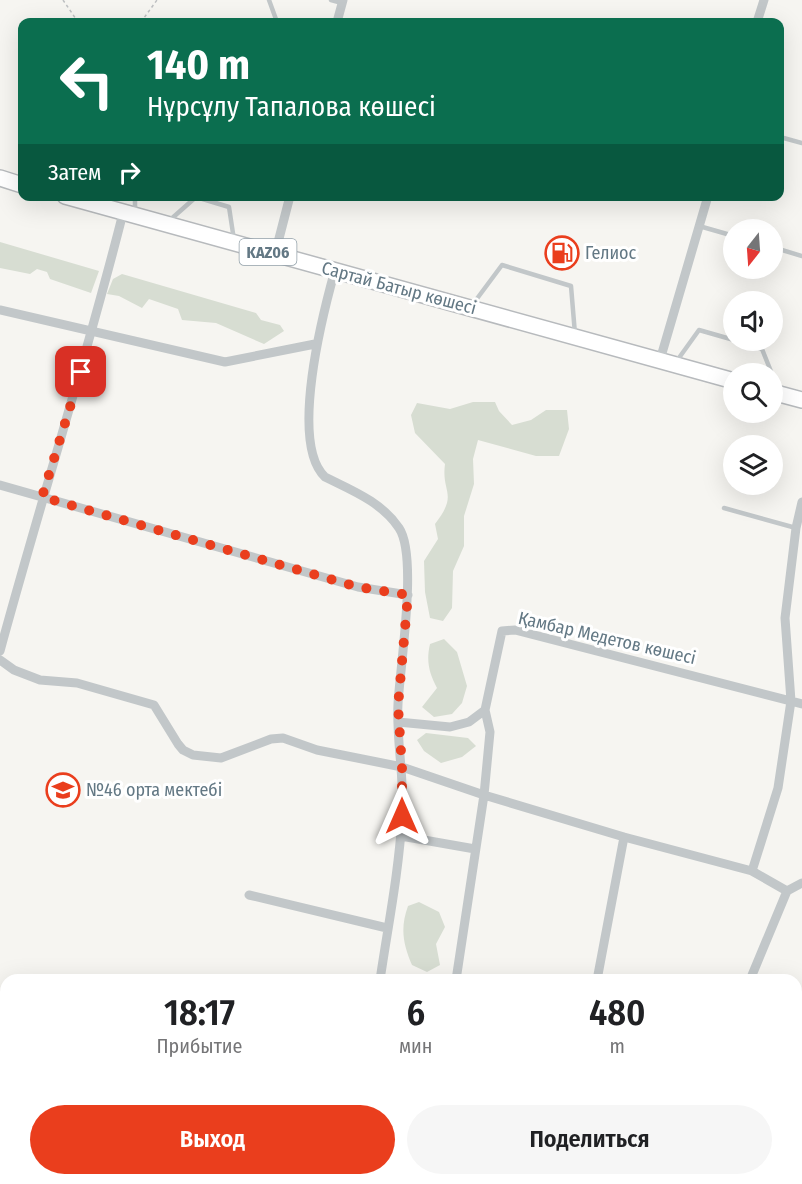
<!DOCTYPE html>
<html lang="ru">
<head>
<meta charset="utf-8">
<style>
	body { margin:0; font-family:"Fira Sans Condensed",sans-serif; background:#f6f6f6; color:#202124; height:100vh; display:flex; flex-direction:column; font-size:22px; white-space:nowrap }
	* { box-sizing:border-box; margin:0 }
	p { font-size:20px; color:#757577 }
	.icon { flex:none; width:33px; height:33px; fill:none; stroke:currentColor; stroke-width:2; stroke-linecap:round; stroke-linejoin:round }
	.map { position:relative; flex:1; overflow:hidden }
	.sheet { position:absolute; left:0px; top:974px; width:802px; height:212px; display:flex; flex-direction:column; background:#fff; border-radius:18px 18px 0 0; box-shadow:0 6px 24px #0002 }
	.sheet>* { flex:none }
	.top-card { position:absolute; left:18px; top:18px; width:766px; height:183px; border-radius:12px; box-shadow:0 6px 24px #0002; background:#0b6e4f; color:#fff; overflow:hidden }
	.needle { width:39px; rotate:197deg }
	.fabs { position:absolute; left:723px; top:219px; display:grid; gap:12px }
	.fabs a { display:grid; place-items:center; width:60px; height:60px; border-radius:50%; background:#fff; box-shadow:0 6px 24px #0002; font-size:30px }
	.pin { position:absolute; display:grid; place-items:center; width:51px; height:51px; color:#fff; margin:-26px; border-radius:12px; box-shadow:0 3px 9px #0006 }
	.me { position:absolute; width:66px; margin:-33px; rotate:0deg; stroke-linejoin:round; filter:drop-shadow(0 0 4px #0008) }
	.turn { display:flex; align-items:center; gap:21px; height:126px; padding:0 30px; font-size:27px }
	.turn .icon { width:78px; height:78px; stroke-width:2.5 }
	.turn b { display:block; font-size:42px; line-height:51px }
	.then { display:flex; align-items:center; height:57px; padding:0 30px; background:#0003; gap:12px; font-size:22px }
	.eta { display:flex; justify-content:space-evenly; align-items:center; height:102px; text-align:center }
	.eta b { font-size:36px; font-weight:600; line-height:42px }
	.button { display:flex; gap:12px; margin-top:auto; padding:12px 30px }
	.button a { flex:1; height:69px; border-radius:36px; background:#ea3e1d; color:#fff; font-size:24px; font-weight:600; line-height:69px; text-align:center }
	.button a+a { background:#f6f6f6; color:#202124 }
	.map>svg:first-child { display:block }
	.green { fill:#d7ddd2 }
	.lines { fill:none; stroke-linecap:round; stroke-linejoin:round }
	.trunk-casing { stroke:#b7babd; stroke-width:18 }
	.path { stroke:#bec0c2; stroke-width:1.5; stroke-dasharray:3 3; stroke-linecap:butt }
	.service { stroke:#c2c7c9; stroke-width:4.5 }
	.minor { stroke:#c2c7c9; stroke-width:9 }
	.trunk { stroke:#fff; stroke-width:15 }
	.route { stroke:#ea3e1d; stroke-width:10; stroke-dasharray:0 18 }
	.labels { text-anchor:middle; stroke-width:6; stroke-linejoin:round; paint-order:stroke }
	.shield { fill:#fff; stroke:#92a0a9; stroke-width:1.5 }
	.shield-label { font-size:16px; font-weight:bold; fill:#637884 }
	.poi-label { font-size:18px; fill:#637884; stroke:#fff; text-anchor:start }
	.street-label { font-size:18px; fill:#637884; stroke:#fff }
</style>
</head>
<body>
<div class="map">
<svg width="802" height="1184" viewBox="0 0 802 1184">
	<rect width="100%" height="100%" fill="#f6f5f1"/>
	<path class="green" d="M 0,242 L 99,271 L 91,293 L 50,279 L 47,272 L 37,269 L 30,274 L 0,268 Z
		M 122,274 L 256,313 L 261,320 L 280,325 L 284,331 L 264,344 L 216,323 L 182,320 L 178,309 L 149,299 L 142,308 L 119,296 L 107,294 L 113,279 Z
		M 473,402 L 495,402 L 499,411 L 512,425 L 531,420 L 546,410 L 567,410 L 569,429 L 559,456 L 536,456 L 478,440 L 473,459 L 474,484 L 464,516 L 464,546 L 453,571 L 452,608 L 443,621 L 430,618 L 425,592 L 424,561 L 438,539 L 435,524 C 459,493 441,493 445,464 L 415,433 L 411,415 L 417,403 L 450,409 Z
		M 444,639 L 457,652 L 467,686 L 462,703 L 452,714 L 434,717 L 422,707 L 437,688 C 429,673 426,661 430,644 Z
		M 426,733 L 468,738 L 476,746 L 462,757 L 441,763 L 424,751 L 417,740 Z
		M 419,902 L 439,912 L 445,927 L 436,944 L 440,965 L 427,972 L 412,965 C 403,944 400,928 408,906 Z"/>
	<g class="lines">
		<g class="trunk-casing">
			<path id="trunk" d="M 0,178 L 22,185
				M 65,196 L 734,381
				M 772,392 L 802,400"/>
		</g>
		<path class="path" d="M 63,0 L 78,22
			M 141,22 L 157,0"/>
		<path class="service" d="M 269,0 L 277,22
			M 331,0 L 342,3
			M 780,137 L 802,143
			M 135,213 L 135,196
			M 170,220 L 196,197 L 229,207 L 234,240
			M 699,226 L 734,236
			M 772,247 L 802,256
			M 473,304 L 502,265 L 571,286 L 575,334
			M 735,340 L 762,349 L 772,374
			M 676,362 L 699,330 L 734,340
			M 772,374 L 778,389
			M 724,508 L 796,528"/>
		<path class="minor" d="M 337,22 L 343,0
			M 757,22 L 764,0
			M 275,254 L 290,196
			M 335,270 C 323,313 289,443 325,477 C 351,490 382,502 399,528 C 418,556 400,666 398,704 C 396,741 405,779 402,817 C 399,871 388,926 380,980
			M 0,310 L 225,362 L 315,344
			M 660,360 L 708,196
			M 0,485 L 358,587 L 408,595
			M 0,651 C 40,504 86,360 123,213
			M 0,660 L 14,670 L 40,680 L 77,683 L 154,705 L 178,744 L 183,750 L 193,755 L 221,758 L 271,739 L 283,738 L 317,750 L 402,767 L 484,795 L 490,732 L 485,710
			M 398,722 L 450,727 L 469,722 L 485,710 L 502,631 L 515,630 L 802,704
			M 401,836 L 475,849
			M 752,871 L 787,891
			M 249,895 L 387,928
			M 456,980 L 484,795 L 624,837
			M 597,980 L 624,837 L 752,871 L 778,788 L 791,701 L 785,618 L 796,528 L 802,502
			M 750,980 L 787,891 L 802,883
			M 796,1121 L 802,1132
			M 481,1179 L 482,1184
			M 655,1179 L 657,1184
			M 295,1184 L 303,1179"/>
		<use href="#trunk" class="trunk"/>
	</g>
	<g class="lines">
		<path class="route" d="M 81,372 L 42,497 L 358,587 L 408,595 L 398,706 L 402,767 L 402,816"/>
	</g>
	<defs>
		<g id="fuel-ring" transform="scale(1.725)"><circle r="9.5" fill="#fff" stroke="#ea3e1d" stroke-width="1.5"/><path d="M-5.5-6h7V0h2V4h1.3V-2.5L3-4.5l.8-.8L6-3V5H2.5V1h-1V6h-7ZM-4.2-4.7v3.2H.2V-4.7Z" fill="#ea3e1d"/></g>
		<g id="school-ring" transform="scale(1.725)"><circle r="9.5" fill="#fff" stroke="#ea3e1d" stroke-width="1.5"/><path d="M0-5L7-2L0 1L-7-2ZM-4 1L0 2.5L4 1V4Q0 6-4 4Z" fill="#ea3e1d"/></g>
	</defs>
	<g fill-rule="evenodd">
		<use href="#fuel-ring" x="562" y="253"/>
		<use href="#school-ring" x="63" y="790"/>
	</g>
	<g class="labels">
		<rect class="shield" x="239.5" y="239" width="57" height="26" rx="4.5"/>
		<g class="shield-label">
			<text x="268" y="258">KАZ06</text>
		</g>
		<g class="poi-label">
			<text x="585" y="259">Гелиос</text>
			<text x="86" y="796">№46 орта мектебі</text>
		</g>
		<g class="street-label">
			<text transform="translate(399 288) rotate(15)" y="6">Сартай Батыр көшесі</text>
			<text transform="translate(607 638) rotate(13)" y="6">Қамбар Медетов көшесі</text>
		</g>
	</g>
</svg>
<div class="fabs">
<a><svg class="needle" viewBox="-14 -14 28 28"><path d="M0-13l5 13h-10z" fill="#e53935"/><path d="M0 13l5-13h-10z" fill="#757577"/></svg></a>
<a><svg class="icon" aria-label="sound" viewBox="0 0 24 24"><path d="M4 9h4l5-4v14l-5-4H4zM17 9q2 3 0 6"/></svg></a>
<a><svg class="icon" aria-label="search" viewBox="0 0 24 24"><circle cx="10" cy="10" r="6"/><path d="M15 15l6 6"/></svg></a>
<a><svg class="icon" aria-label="layers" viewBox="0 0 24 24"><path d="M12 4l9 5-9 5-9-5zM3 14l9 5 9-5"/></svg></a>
</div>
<div class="pin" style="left:81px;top:372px;background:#d93025"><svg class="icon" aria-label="arrive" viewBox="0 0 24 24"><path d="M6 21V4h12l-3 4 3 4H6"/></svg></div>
<svg class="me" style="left:402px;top:816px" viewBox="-20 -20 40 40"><path d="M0-17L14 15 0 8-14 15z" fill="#ea3e1d" stroke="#fff" stroke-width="4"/></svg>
<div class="top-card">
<div class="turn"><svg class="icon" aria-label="left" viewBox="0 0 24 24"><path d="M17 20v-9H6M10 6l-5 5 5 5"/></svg><div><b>140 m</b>Нұрсұлу Тапалова көшесі</div></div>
<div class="then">Затем<svg class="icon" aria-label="right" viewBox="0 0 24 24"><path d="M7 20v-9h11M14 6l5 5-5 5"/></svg></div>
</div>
<section class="sheet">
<div class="eta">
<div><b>18:17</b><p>Прибытие</p></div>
<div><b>6</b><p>мин</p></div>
<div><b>480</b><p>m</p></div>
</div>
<div class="button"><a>Выход</a><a>Поделиться</a></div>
</section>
</div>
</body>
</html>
